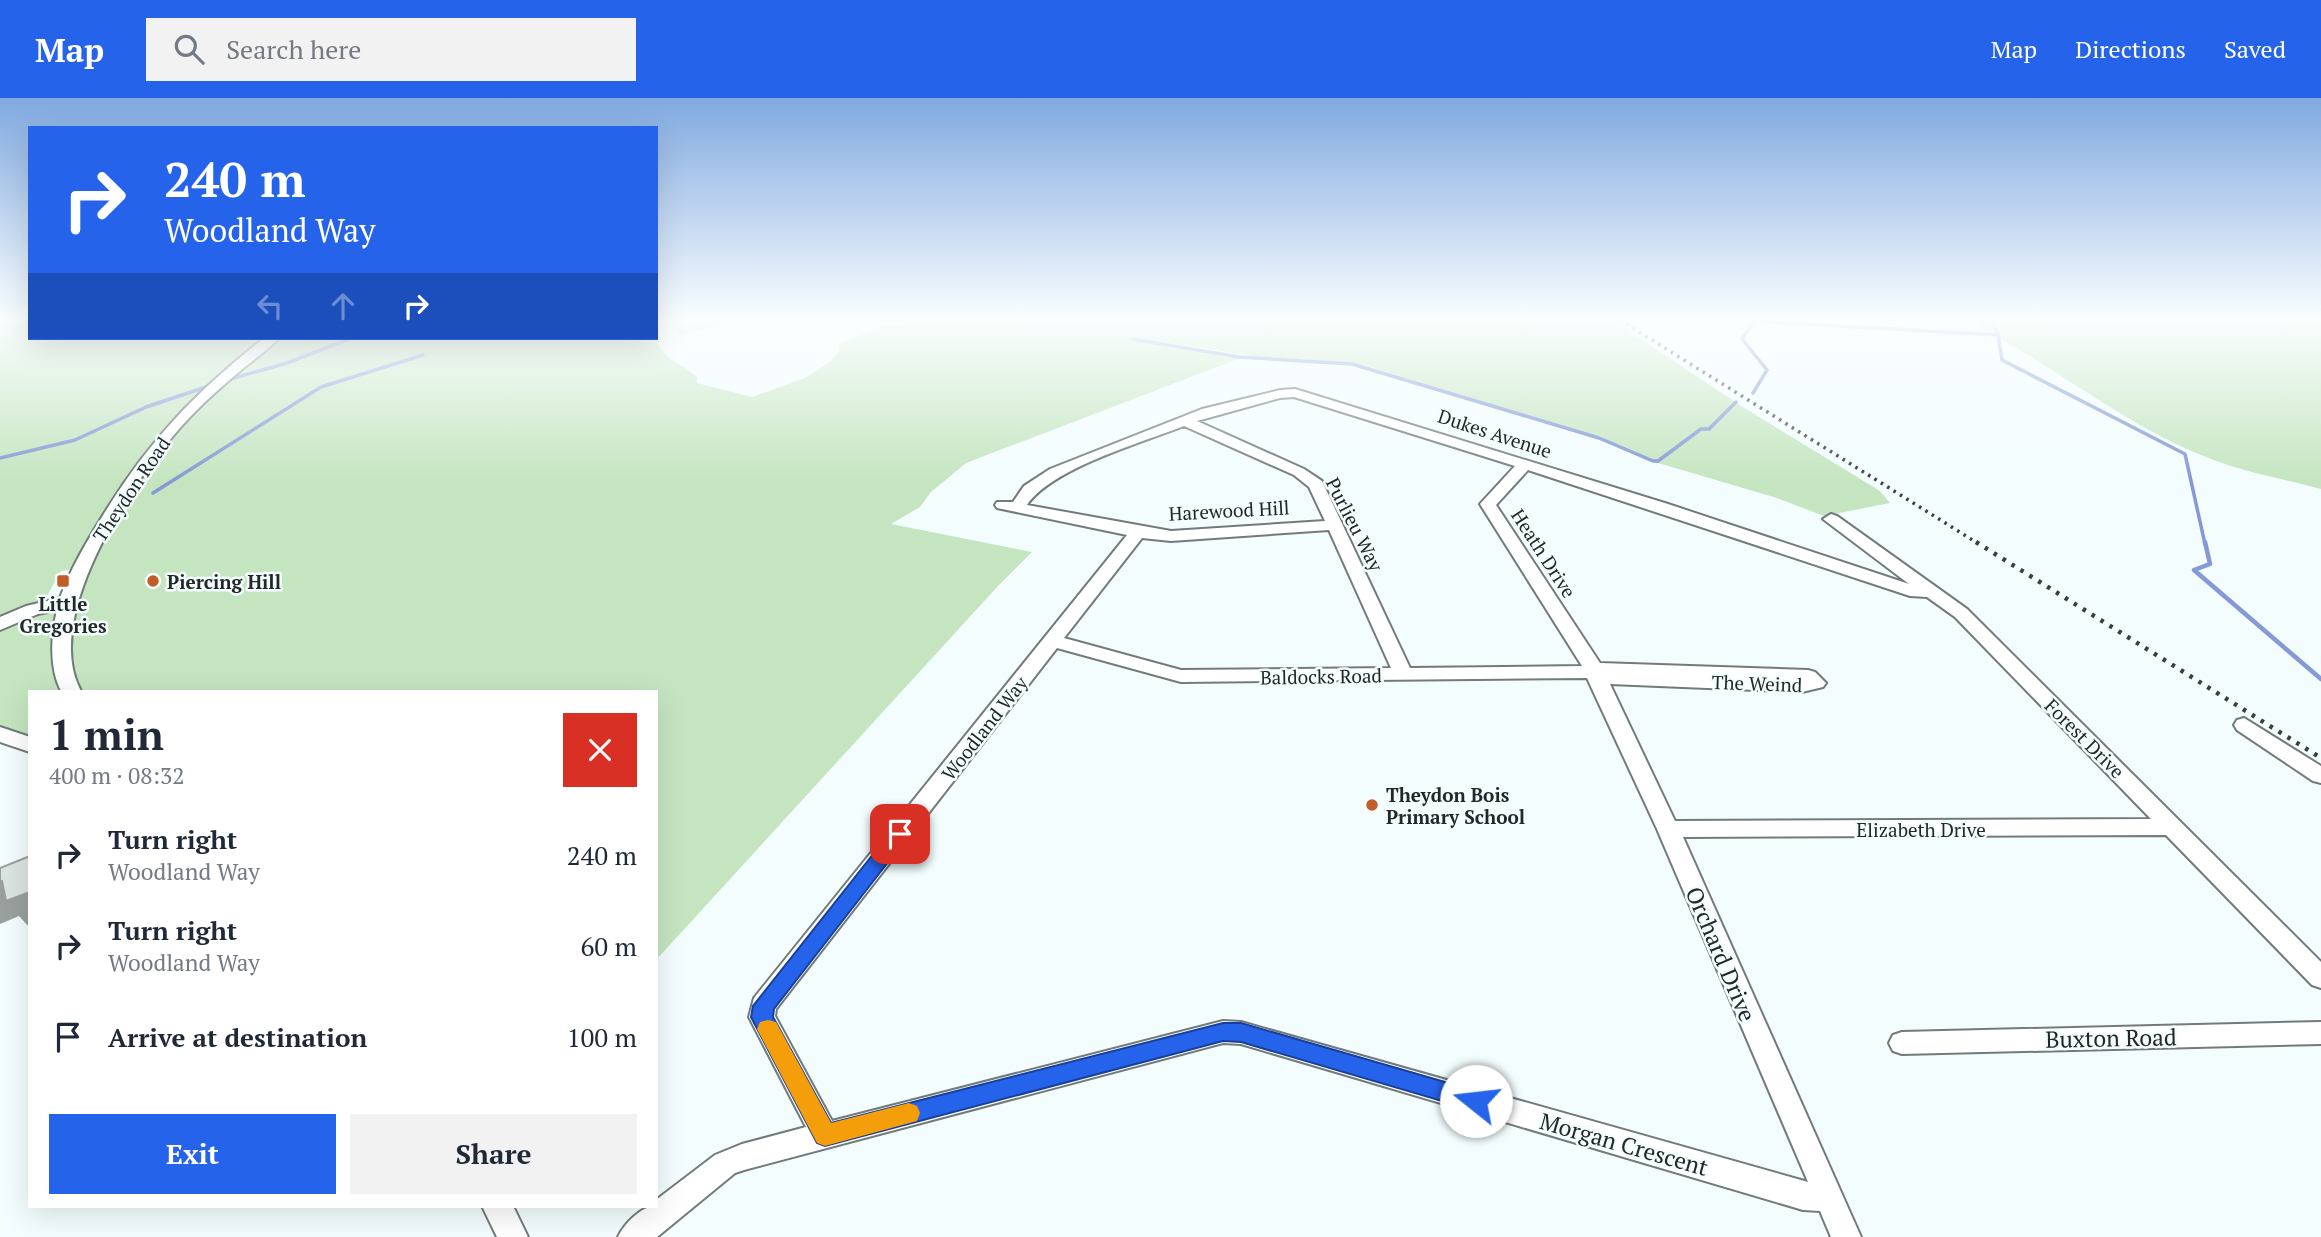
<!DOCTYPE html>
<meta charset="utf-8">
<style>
:root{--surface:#fff;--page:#f2f2f3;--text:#1f2937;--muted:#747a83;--accent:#2563eb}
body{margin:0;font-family:"PT Serif",serif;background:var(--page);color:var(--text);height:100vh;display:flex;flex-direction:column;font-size:26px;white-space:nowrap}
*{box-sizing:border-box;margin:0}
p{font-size:23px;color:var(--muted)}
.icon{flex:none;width:38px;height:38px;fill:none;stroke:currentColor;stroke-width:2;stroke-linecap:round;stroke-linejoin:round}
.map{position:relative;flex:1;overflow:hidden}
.sheet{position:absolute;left:28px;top:592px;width:630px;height:518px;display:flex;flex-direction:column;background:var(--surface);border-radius:0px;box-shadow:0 7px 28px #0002}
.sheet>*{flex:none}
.guide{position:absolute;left:28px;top:28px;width:630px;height:214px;border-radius:0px;box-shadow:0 7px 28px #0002;background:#2563eb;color:#fff;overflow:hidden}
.pin{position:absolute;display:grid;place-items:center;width:60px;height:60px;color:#fff;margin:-30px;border-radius:14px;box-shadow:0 4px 10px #0006}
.me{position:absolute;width:77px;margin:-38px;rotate:286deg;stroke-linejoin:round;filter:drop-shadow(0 0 5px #0008)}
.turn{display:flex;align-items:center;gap:24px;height:147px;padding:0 21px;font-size:32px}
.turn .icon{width:91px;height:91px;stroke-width:2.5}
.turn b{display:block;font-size:49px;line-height:60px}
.lanes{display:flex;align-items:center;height:66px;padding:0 21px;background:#0003;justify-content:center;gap:35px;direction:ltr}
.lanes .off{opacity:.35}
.round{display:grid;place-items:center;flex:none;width:74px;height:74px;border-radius:0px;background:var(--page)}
.headline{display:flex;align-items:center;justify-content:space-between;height:119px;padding:0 21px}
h1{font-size:42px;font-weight:700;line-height:52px}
.cta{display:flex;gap:14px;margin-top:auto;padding:14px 21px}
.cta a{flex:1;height:80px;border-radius:0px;background:var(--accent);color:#fff;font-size:28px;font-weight:700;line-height:80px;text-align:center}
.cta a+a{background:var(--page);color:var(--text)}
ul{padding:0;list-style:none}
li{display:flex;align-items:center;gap:21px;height:91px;padding:0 21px}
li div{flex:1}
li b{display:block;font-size:26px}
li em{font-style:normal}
header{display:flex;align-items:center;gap:42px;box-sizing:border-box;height:98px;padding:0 35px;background:var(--accent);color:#fff}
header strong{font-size:33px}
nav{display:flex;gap:38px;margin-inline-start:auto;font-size:24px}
.search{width:490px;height:63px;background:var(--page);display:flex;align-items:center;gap:18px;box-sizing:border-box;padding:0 24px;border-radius:0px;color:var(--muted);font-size:26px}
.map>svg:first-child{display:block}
.green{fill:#c5e5c0}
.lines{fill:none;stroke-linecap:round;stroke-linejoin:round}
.stream-far1{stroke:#8499d5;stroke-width:3.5}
.stream{stroke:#8499d5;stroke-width:4.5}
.minor-casing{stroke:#727b7c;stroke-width:4}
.minor{fill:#fff;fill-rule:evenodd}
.rail-far1{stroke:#3b3e3f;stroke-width:3.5;stroke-dasharray:2.5 5;stroke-linecap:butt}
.rail{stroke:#3b3e3f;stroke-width:4.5;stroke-dasharray:3.5 7;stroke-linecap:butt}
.shaded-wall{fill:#99a09d}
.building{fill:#dae4e0;stroke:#99a09d;stroke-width:2}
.route{fill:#2563eb;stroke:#184099;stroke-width:2}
.slow{fill:#f59e0b}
.poi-dot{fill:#c25d2a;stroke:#f3fdfe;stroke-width:2.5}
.labels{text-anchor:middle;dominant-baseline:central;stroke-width:5;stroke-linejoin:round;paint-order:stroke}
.street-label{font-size:19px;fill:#242728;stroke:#f3fdfe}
.poi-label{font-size:19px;font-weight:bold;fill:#242728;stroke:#f3fdfe;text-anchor:start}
.near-street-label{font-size:23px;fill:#242728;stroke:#f3fdfe}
</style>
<header>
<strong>Map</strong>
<div class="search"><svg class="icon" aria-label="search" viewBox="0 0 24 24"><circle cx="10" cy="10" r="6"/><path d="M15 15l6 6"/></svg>Search here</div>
<nav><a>Map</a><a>Directions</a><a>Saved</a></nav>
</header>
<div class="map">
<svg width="2321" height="1139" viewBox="0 0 2321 1139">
<rect width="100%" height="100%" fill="#f3fdfe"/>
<path class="green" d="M0 222H30V240H655C668 267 677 261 697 279V285L752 299 805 280 831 263 840 252 839 246 886 227H905L913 222H1612L1743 309 1880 393 1890 405 1824 418 1777 400 1648 362 1601 340 1367 268 1344 264 1254 258 1146 241 1142 243 1238 261 966 365 931 394 920 409 891 426 1032 454 998 488 656 862V593H30V644L0 631V527L79 496 88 469 61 473 43 505 0 523Z
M671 222H738L680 238Z
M1980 222H2321V391C2284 381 2242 374 2206 359 2126 328 2058 270 1982 231Z"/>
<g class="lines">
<path class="stream-far1" d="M1992 222 1998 237 2002 262 2185 356 2205 446
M1133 241 1239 259 1352 266 1599 340 1653 363H1658L1701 331H1709L1736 304
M227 282 287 265 352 240
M1753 295 1767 272 1742 241 1754 223 1998 237
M0 360 75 342 146 309 212 287
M153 395 321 289 423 257"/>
<path class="stream" d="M2205 444 2210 466 2194 472 2321 581"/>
<g class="minor-casing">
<path id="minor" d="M264 240H279C269 251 257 259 246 268 227 284 208 300 191 318 139 372 39 517 81 593H61C49 570 51 537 57 512L38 516 0 532V519L26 508 60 500C71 469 88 442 105 414 151 340 196 294 264 240Z
M1295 291 1668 406 1909 486 1823 421 1831 416 1837 418 1967 511 2321 864V890L2312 887 2166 737 1683 739 1861 1139H1831L1820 1113 1803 1112 1241 946 1223 945 744 1072 735 1075 657 1139H618C624 1126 641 1108 656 1108V1102L715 1057 742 1046 806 1029 749 919 754 900 1127 437 997 410 995 407 997 404H1013L1024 388 1050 371 1202 311 1280 292ZM1294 299 1515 368 1480 406 1582 568 1410 570 1322 383 1304 371 1197 323 1280 300ZM1184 328 1294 377 1309 389 1325 423 1171 433 1027 407C1052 370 1141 345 1184 328ZM1528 372 1910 498 1927 499 1955 519 2151 721 1675 723 1610 586 1802 594 1823 589 1826 585 1815 574 1808 572 1600 565 1496 407ZM1329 432 1391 570 1181 572 1064 540 1142 440 1171 443ZM1057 550 1181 584 1587 580 1657 731 1808 1084 1241 924 1223 923 832 1023 775 918 776 911Z
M2244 620 2321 668V685L2313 683 2237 632 2234 627 2237 622Z
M0 629 30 639V654L0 644Z
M2321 924V946L1902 956 1893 953 1889 945 1893 937 1902 934Z
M482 1108H513L528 1139H497Z"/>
</g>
<use href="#minor" class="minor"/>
<path class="rail-far1" d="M1620 222 1979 446"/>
<path class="rail" d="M1976 444 2321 660"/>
</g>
<path class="shaded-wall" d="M2 783 30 794V830L19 818 0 826V784Z"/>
<path class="building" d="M30 758V794L6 803 2 783 0 784V770Z"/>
<linearGradient id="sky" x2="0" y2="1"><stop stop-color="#80a9e0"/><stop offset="0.58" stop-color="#fafeff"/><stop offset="1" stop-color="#fafeff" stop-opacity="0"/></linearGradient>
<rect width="2321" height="382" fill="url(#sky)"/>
<path class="route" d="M900 729 906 731 909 736 906 741 774 911 773 919 831 1025 1223 925H1241L1476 993 1484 996 1487 1003 1484 1010 1476 1013 1241 944 1223 943 825 1048 817 1045 751 919 753 908 893 731Z"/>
<path class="slow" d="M768 922 776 924 831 1025 909 1005 917 1008 920 1015 917 1023 825 1048 817 1045 757 931 760 924Z"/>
<g class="poi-dot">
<rect x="56" y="476" width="14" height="14" rx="3.5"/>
<circle cx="153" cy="483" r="7"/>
<circle cx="1372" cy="707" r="7"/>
</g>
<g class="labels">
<g class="street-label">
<text transform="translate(1495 335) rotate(18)">Dukes Avenue</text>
<text transform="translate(131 391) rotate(-56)">Theydon Road</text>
<text transform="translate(1229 412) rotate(-3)">Harewood Hill</text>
<text transform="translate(1355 426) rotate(63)">Purlieu Way</text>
<text transform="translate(1544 455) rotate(57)">Heath Drive</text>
<text transform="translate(1321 578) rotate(-1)">Baldocks Road</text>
<text transform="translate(1757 585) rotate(2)">The Weind</text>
<text transform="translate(984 630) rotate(-52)">Woodland Way</text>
<text transform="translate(2085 640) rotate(45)">Forest Drive</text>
<text x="1921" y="731">Elizabeth Drive</text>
</g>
<g class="poi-label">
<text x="167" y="483">Piercing Hill</text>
<text x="63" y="505" text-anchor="middle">Little<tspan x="63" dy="22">Gregories</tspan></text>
<text x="1386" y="696">Theydon Bois<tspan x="1386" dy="22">Primary School</tspan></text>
</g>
<g class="near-street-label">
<text transform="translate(1721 856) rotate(67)">Orchard Drive</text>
<text transform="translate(2111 940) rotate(-1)">Buxton Road</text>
<text transform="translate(1624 1046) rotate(16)">Morgan Crescent</text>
</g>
</g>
</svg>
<div class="pin" style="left:900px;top:736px;background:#d93025"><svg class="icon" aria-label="arrive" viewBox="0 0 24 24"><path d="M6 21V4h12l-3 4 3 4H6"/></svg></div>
<svg class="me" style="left:1476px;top:1003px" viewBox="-20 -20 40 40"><circle r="19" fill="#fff"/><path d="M0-13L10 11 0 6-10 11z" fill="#2563eb"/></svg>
<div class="guide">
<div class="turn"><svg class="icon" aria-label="right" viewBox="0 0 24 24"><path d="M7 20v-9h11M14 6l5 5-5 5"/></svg><div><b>240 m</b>Woodland Way</div></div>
<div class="lanes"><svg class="icon off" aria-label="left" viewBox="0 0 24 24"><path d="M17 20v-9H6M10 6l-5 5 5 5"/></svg><svg class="icon off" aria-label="ahead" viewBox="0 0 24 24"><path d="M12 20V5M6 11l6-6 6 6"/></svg><svg class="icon" aria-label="right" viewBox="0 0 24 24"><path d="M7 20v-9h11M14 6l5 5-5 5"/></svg></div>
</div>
<section class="sheet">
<div class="headline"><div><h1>1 min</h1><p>400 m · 08:32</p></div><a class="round" style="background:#d93025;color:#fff"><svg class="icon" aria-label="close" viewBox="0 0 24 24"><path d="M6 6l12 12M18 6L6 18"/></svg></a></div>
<ul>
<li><svg class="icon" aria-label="right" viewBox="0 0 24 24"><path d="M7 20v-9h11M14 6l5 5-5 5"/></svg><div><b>Turn right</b><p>Woodland Way</p></div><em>240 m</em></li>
<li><svg class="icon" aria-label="right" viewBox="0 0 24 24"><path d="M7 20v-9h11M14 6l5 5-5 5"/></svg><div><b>Turn right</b><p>Woodland Way</p></div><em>60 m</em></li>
<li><svg class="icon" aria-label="arrive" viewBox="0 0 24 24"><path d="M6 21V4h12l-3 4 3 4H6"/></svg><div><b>Arrive at destination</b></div><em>100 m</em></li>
</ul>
<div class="cta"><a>Exit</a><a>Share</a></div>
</section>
</div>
